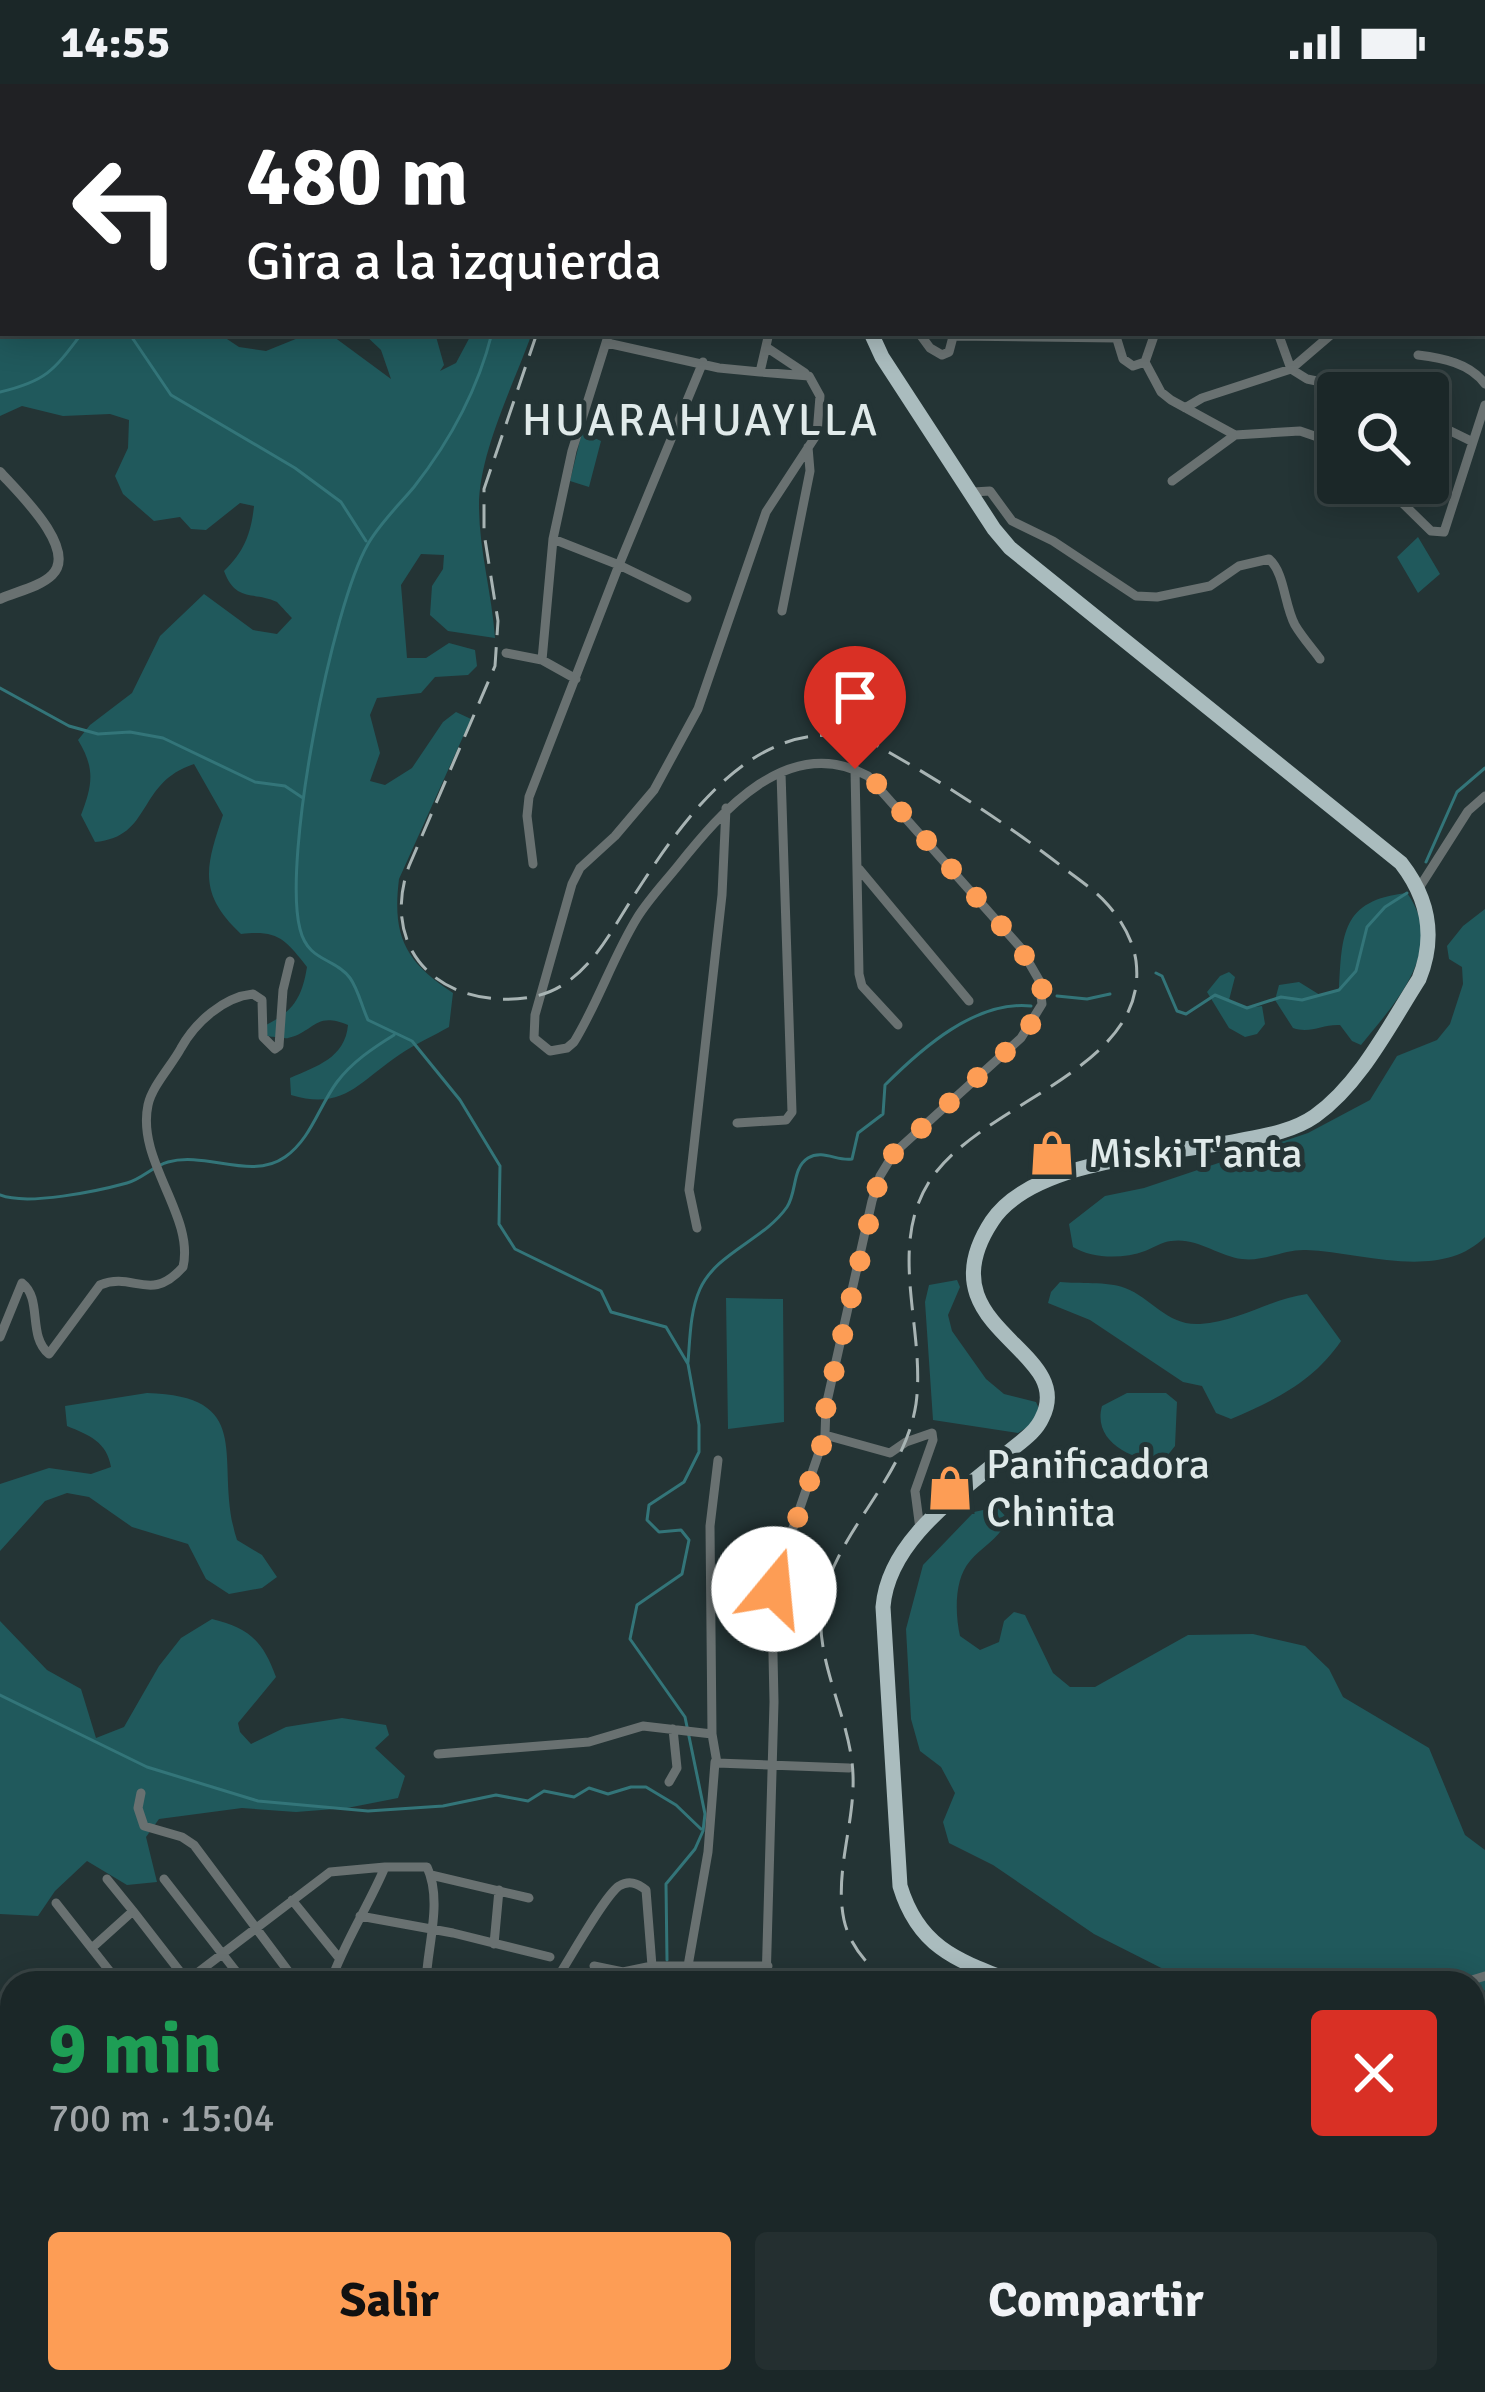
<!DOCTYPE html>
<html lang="es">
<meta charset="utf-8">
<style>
:root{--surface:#1b2728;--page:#242f30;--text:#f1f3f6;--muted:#a0a5a8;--line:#394445;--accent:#fd9d55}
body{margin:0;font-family:Signika,sans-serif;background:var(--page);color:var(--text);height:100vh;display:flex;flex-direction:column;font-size:45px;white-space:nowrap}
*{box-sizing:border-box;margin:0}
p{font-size:39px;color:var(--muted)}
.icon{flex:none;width:66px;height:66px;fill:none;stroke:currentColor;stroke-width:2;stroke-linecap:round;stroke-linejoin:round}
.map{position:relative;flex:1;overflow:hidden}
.drawer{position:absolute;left:0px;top:1887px;width:1485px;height:423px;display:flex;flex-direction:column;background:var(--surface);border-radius:36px 36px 0 0;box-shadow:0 6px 30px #0003,0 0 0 3px var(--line)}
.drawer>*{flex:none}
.top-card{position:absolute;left:0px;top:0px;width:1485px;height:252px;box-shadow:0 6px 30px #0003,0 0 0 3px var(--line);background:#202124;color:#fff;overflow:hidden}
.buttons{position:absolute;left:1317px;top:288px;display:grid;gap:24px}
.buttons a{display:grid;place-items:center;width:132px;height:132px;border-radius:12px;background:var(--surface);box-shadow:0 6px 30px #0003,0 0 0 3px var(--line);font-size:60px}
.pin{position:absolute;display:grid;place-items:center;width:102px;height:102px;color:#fff;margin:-123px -51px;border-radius:50% 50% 50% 0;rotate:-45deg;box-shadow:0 0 12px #0007}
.pin .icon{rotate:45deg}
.me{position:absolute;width:132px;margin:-66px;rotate:17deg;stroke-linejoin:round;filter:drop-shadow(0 0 9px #0008)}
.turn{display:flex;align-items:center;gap:42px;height:252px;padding:0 48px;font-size:54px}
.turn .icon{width:156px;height:156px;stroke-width:2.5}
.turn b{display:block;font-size:84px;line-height:102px}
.round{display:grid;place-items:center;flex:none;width:126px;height:126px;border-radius:12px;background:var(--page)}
.headline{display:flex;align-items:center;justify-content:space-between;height:204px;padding:0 48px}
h1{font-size:72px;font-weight:800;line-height:90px;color:#1e9e55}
.cta{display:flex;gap:24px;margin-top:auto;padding:24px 48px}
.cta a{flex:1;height:138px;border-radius:12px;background:var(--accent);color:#111;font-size:48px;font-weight:800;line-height:138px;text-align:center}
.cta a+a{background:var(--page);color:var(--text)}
.status{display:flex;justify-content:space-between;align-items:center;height:84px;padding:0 60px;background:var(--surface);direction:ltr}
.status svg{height:33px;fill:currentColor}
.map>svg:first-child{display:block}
.green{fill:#20595c}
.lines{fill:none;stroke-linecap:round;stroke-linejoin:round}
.stream{stroke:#337579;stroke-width:3}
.minor{stroke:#697171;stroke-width:9}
.tertiary{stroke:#697171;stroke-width:10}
.trunk{stroke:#aabcbe;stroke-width:15}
.rail{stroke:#a8b4b4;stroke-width:3;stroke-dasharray:24 12;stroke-linecap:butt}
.route{stroke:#fd9d55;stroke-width:21;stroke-dasharray:0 37.8}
.labels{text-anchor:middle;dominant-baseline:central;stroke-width:10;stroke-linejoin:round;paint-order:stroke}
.poi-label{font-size:42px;fill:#e0eaea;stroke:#243435;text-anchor:start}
.neighbourhood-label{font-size:45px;letter-spacing:3px;fill:#e0eaea;stroke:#243435}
</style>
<div class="status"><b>14:55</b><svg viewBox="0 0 49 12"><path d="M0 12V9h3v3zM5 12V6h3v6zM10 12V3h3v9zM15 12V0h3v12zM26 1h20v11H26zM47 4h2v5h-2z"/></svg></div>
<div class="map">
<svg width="1485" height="2308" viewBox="0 0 1485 2308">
<rect width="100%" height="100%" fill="#243435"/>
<path class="green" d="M0 0 75 3H3V249H198L204 254 224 253 239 263 266 267 308 250H330L391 295 381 266 363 249H435L444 281 440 287 456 279 472 249H532C514 300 479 368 479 422 479 466 492 510 495 554L448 547 430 531 432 502 443 485 444 471 421 470 401 501 407 574H426L449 559 475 566 477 582 468 591 435 593 421 609 377 614 370 631 380 669 370 697 385 701 412 684 443 638 456 628 471 635 399 795C392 852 405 878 453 909L449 943C433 952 415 960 399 971 360 997 344 1027 291 1011L290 994C317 982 345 974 348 941 314 927 315 948 288 954 287 955 267 952 266 952V941C294 927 302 913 307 883 285 855 278 846 241 850 197 809 206 782 223 731L194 680C136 699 153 753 95 758L81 731C93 700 95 684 78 656L90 641 132 609 160 552 204 510 253 546 277 550 292 534C291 533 278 519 277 518 254 507 236 519 224 487 244 468 251 450 254 422L240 419 206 446 191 445 180 433 154 437 123 410 115 392 128 364 129 336 110 330 63 332 22 322 0 332Z
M582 348 601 357 589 403 570 397Z
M1418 453 1440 490 1418 509 1397 473Z
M1407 809C1447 864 1396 918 1361 961L1352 957 1340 941C1322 940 1311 950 1293 944L1275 916 1279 901 1299 898 1320 911 1339 906C1342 851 1341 816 1407 809Z
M1485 825V1153C1440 1198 1362 1168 1306 1166 1285 1165 1263 1178 1242 1175 1218 1172 1197 1153 1171 1157 1162 1158 1153 1164 1145 1167 1123 1175 1093 1175 1073 1163L1069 1140 1105 1112 1144 1104 1308 1049 1370 1016 1397 972 1437 956 1450 940 1463 900 1462 883 1449 875 1447 862 1463 842Z
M1229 888 1235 893 1229 916 1247 924 1262 922 1265 940 1257 950 1245 953 1229 944 1207 908 1220 892Z
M957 1196 960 1203 948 1231 952 1247 986 1295 1004 1310 1036 1318 1041 1329 1038 1336 1018 1349 933 1336 925 1218 929 1201Z
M1060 1198C1079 1200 1107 1197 1125 1204 1152 1214 1167 1242 1200 1240 1238 1238 1270 1215 1307 1210L1341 1257C1313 1298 1275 1316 1231 1335L1216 1329 1202 1302 1183 1298 1090 1236 1048 1219 1051 1208Z
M726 1214 783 1215 784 1338 728 1345Z
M147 1309C260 1312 212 1380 237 1456L262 1471 277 1493 262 1504 229 1510 206 1495 188 1460 132 1443 89 1413 67 1409 45 1417 0 1467V1400L49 1384 91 1390 111 1383C107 1358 89 1351 67 1342L65 1322Z
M1127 1309H1166L1177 1318 1175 1362 1163 1377C1133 1377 1092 1358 1102 1322Z
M997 1423 1007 1434C1002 1454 983 1461 970 1477 954 1495 955 1530 960 1552L980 1566 999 1558 1004 1537 1014 1528 1025 1531 1053 1589 1070 1603H1095L1188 1551 1253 1550 1305 1562 1329 1585 1343 1613 1429 1664 1465 1751 1485 1766V1906L1473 1920V1899H1191L1094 1850 993 1781 949 1759 943 1738 955 1709 941 1683 920 1667 911 1635 906 1545 923 1481 974 1428Z
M212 1535C249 1544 263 1557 276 1593L238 1639 240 1648 251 1660 286 1643 342 1634 386 1641 389 1651 375 1664 405 1692 398 1714 347 1724 296 1728 242 1724 159 1735 146 1753 157 1798 127 1801 87 1777 55 1807 38 1832 0 1830V1537L47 1586 81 1605 96 1654 124 1643 159 1582 181 1554Z
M524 2298H657L649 2308H504Z"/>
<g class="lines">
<path class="stream" d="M1 0 4 3
M620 0V3
M129 249 171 311 295 384 341 418 366 457
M492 249C478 305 450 357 414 403 399 421 380 439 368 460 332 522 282 776 300 845 308 878 334 873 350 894 358 905 362 923 368 936L412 957 460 1016 500 1082 499 1140 515 1165 601 1207 611 1228 666 1243 688 1280 699 1341V1368L684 1398 649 1421 647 1436 659 1448 681 1446 689 1456 682 1490 637 1521 630 1555 685 1633 705 1730 703 1747 695 1765 666 1800 667 1876
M0 308C47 297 54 286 82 249
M0 604 69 642 98 650 130 648 163 654 255 698 285 702 303 714
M1426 778 1457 708 1485 684
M1156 889 1162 892 1177 927 1186 930 1215 911 1247 924 1281 913 1302 916 1339 906 1356 887 1367 843 1385 823 1407 809
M1057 912 1087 915 1110 910
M0 1111C27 1122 98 1107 127 1099 142 1095 153 1082 168 1078 206 1067 251 1097 285 1073 311 1055 319 1022 337 998 352 978 373 964 394 951
M688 1278C690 1255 690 1227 700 1205 716 1169 764 1156 787 1123 797 1108 792 1084 808 1074 823 1065 838 1078 852 1075L858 1049 883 1030 885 1001C922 964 976 916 1031 922
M0 1611 147 1683 258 1717 368 1727 443 1722 496 1711 528 1717 544 1707 574 1713 589 1704 608 1710 631 1703H646L676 1721 701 1745
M668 1886 669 1899
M1473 2017 1485 2015
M482 2308 497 2298"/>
<path class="minor" d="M835 0 836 3
M751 3 753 0
M909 3 910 0
M1006 3 1007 0
M1096 3 1098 0
M1214 3 1215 0
M919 249 930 264 942 271 949 268 954 249
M1115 249 1123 275 1133 282 1145 278 1155 249
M1278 249 1291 285 1307 295 1374 309
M954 252 1117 254
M607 259 719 284 760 288 769 249
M766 263 805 289
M1418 271C1442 274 1470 279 1485 300
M1145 278 1161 308 1171 316 1235 351 1300 347 1338 360
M760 288 809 292 820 312 817 350 766 428 698 625 654 706 615 752 580 784 572 800 535 931 534 954 550 967 567 964 574 958C598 919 613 873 637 834 648 816 664 799 677 783 721 728 788 648 868 692L1020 863 1039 896 1042 920 1021 954 894 1069 880 1092 872 1117 826 1322 825 1351 782 1476 772 1524 774 1618 766 1899
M1185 324 1202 314 1291 285 1333 249
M1428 336 1473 358 1485 321
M1172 397 1235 351
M1382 399 1431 447 1444 448 1473 358
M973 408 990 407 1012 437 1053 457 1136 512 1157 513 1210 502 1239 482 1269 475C1285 489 1284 521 1295 541 1302 553 1312 564 1320 575
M553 455 619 481 687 514
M782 527 810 387 808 363
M506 569 542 576 576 595
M542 576 553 455 572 367 609 249
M855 685 859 890 862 902 898 941
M533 780 527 732 529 713 619 481 703 278
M859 785 969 917
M1419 804 1468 727 1485 712
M737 1039 786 1036 792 1028 781 689
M697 1144 689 1106 722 811 726 724
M0 1253 22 1199C43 1215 27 1252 49 1270L100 1201C134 1187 150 1220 183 1183 195 1132 136 1077 148 1021 152 1002 172 981 181 964 195 939 223 913 253 910L262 916 263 953 275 965 279 962 283 906 290 877
M825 1351 890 1369 906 1358 932 1349 933 1356 915 1407 920 1445
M712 1650 710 1442 718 1376
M438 1670 589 1658 643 1642 712 1650 717 1679 849 1684
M669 1698 677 1684 673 1645
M141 1709 138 1724 144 1742 182 1753 194 1761 297 1899
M431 1791 529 1814
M107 1795 133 1827
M164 1795 245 1899
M292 1816 339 1874
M56 1819 119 1899
M360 1832 453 1849 550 1873
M494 1860 499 1806
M93 1863 133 1827 188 1898
M594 1882 623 1888 652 1882 654 1899
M184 1899 330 1788 385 1783
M330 1899C345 1857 368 1823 385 1783H427C443 1817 427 1863 426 1899
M554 1899C567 1880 604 1812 619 1802 629 1796 637 1799 646 1806L652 1882H768
M685 1899 708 1768 715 1678
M1462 1899 1485 1892
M1473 2046 1485 2050
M661 2308 669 2298"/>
<path class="tertiary" d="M110 0 114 3
M302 3 303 0
M0 388C16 406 79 465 52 491 40 503 15 508 0 515"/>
<path class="trunk" d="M886 3 888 0
M871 249 882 273 994 445 1010 464 1401 779C1429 815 1436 853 1419 895 1389 942 1360 1000 1315 1032 1292 1048 1263 1052 1237 1057 1168 1070 1033 1075 992 1137 921 1245 1078 1264 1042 1334 1035 1350 1017 1360 1004 1372 956 1412 888 1458 883 1523L900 1802C919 1865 959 1877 1016 1899
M731 2308 743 2298"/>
<path class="rail" d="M656 3 658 0
M537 249 484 405V449L498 537 495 582 409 782C383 854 425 911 499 915 521 916 543 913 561 902 595 882 614 842 635 810 687 729 766 616 878 662 940 697 1003 737 1060 781 1076 794 1094 805 1108 821 1122 837 1133 856 1136 877 1150 987 979 1018 929 1098 887 1165 926 1246 916 1320 905 1391 845 1439 825 1506 807 1567 851 1630 853 1691 855 1739 834 1789 844 1836 850 1863 869 1884 892 1899
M709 2308 722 2298"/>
</g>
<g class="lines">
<path class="route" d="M774 1505 825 1351 826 1322 880 1091 894 1069 1021 954 1036 933 1042 905 1020 863 877 700 855 685"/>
</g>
<defs>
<g id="shop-bare" transform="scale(3.6)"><path d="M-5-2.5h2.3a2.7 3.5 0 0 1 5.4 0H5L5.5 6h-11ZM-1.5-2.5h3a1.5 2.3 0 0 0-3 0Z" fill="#fd9d55" stroke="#243435" stroke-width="2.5" paint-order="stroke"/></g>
</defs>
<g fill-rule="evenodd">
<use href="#shop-bare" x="1052" y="1069"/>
<use href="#shop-bare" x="950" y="1404"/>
</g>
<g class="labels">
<g class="poi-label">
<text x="1088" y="1069">Miski T'anta</text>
<text x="986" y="1380">Panificadora<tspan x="986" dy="48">Chinita</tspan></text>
</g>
<g class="neighbourhood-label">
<text x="701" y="336">HUARAHUAYLLA</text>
</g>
</g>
</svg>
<div class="buttons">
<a><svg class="icon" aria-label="search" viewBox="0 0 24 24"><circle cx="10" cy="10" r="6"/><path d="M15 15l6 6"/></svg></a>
</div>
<div class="pin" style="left:855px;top:685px;background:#d93025"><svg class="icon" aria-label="arrive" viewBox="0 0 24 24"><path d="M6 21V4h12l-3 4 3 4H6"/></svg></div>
<svg class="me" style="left:774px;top:1505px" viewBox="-20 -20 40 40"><circle r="19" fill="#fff"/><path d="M0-13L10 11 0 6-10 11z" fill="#fd9d55"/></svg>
<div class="top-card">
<div class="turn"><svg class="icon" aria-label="left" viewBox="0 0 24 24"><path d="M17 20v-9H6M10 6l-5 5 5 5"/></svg><div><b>480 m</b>Gira a la izquierda</div></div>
</div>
<section class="drawer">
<div class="headline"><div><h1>9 min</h1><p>700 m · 15:04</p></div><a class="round" style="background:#d93025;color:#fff"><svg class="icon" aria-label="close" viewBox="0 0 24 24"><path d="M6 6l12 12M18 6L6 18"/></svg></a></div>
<div class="cta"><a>Salir</a><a>Compartir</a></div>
</section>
</div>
